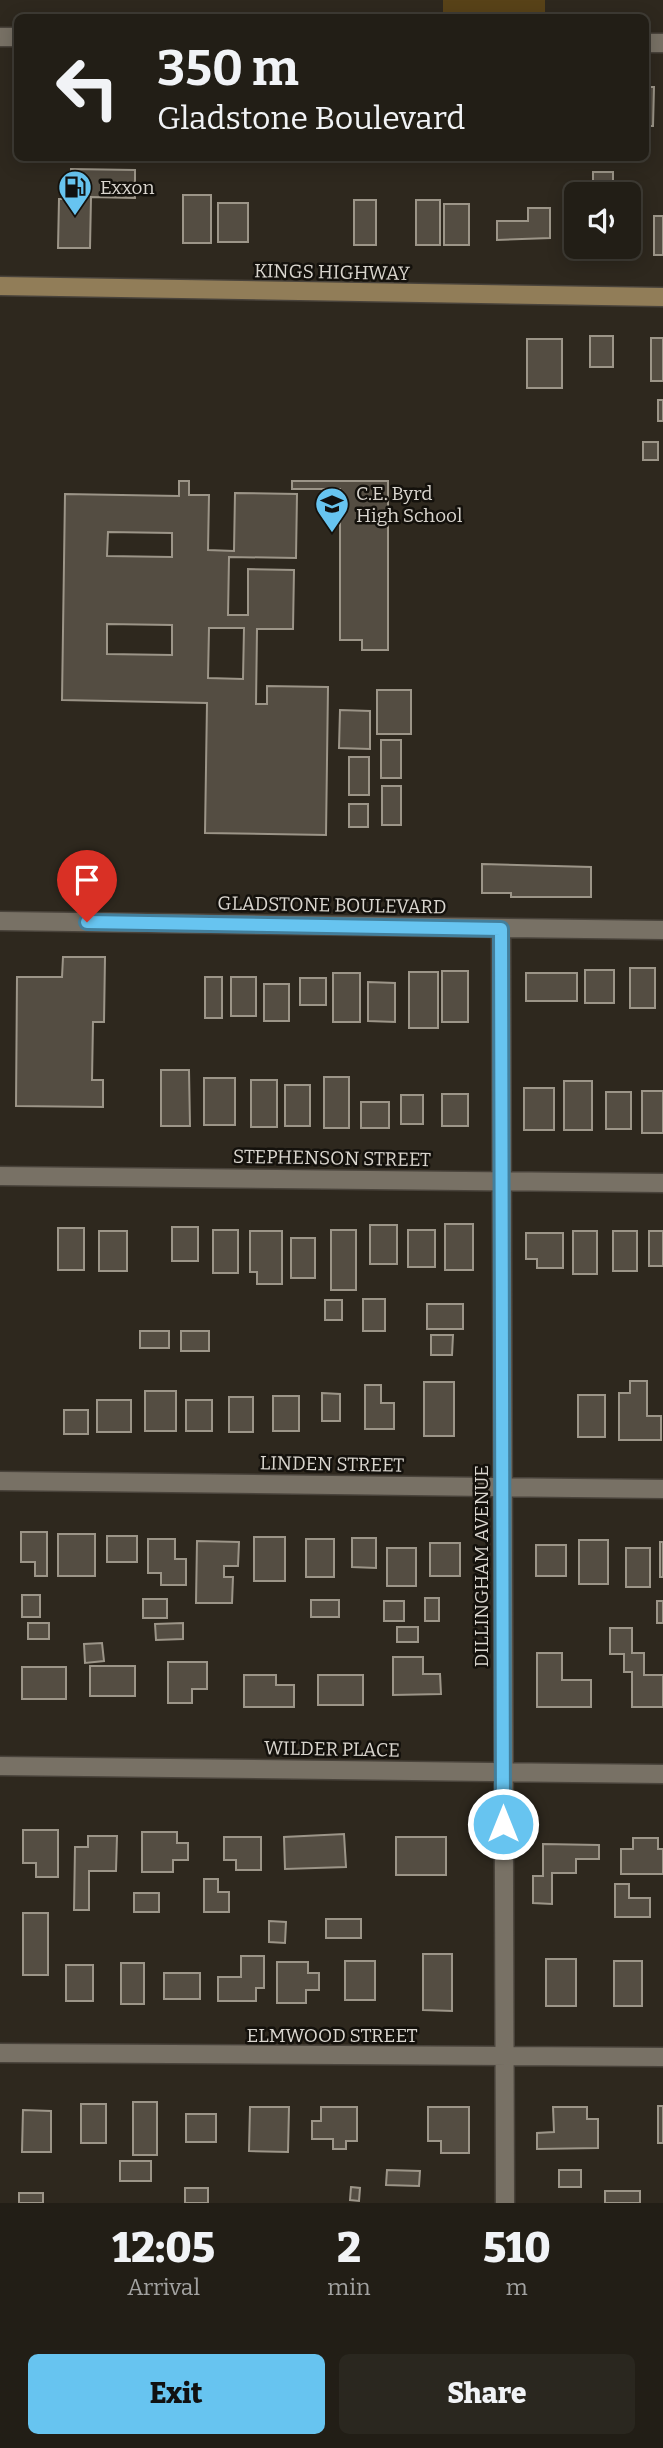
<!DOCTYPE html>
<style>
:root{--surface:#221e16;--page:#2a271f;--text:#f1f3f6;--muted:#a2a2a1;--line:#3f3c35;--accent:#67c4f0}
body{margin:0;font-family:Bitter,serif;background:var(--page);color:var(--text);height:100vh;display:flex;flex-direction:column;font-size:26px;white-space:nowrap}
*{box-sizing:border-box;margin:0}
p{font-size:23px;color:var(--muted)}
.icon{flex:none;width:38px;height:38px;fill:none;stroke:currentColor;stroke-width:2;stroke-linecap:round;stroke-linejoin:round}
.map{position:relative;height:2203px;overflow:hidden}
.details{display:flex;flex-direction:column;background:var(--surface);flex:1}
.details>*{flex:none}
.hud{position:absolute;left:14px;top:14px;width:635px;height:147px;border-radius:10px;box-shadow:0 4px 18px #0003,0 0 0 2px var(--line);background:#221e16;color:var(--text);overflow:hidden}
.buttons{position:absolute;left:564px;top:182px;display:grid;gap:14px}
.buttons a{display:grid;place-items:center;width:77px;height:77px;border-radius:10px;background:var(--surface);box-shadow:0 4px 18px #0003,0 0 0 2px var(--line);font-size:35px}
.pin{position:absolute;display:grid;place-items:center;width:60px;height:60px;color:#fff;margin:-72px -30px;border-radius:50% 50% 50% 0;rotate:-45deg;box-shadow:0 0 7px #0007}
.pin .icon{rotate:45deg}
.me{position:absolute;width:77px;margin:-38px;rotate:0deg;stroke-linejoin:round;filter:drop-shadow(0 0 5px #0008)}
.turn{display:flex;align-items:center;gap:24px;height:147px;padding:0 28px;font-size:32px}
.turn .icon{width:91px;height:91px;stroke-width:2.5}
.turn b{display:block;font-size:49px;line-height:60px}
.eta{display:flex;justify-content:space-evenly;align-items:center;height:119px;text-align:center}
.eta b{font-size:42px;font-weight:800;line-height:49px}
.button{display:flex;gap:14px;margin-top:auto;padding:14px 28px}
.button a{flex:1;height:80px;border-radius:10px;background:var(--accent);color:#111;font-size:28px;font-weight:800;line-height:80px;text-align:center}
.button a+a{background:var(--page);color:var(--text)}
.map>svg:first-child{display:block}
.green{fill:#584218}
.building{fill:#544d42;stroke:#9c9588;stroke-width:2;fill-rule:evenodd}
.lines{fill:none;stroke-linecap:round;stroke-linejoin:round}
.minor-casing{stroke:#49433b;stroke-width:21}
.secondary-casing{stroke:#49433b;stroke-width:21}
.minor{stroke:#787165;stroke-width:18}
.secondary{stroke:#917d58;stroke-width:18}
.route-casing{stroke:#437f9c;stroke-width:18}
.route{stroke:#67c4f0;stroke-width:12}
.labels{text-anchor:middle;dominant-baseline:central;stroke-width:5;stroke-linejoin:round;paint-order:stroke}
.poi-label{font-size:19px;fill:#dad6cf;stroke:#14110c;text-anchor:start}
.street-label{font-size:19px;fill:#dad6cf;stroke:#14110c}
</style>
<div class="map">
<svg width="663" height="2203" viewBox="0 0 663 2203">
<rect width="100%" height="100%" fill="#2e281e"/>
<path class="green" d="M443 0H545V17H443Z"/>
<path class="building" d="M15 83H18V132H15Z
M646 87H654L653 126H646Z
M71 169 135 170V198L91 197 90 248H58L59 199H70Z
M593 172H613V181H593Z
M183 195H211V243H183Z
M354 200H376V245H354Z
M416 200H440V245H416Z
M218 203H248V242H218Z
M444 204H469V245H444Z
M528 208H550V238L497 240V221H528Z
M654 216H663V255H654Z
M590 336H613V367H590Z
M651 338H663V381H651Z
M527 339H562V388H527Z
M658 400H663V421H658Z
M643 442H658V460H643Z
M179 481H189V495H209L208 550 234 551 235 493 297 494 296 558 229 557 228 615H248V569L294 570 293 629H257L256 704H267V686L328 687 326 835 205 833 207 703 62 700 65 494 179 496ZM108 532 172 533V557L107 556ZM107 624 172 625V655L107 654ZM209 628H244L243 679 208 678Z
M292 481H388V650H362V640H340V489H292Z
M377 690H411V734H377Z
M340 710 370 711V749L339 748Z
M381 740H401V778H381Z
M349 757H369V795H349Z
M382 786H401V825H382Z
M349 804H368V827H349Z
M482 864 591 867V897H511V893H482Z
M63 957H105L104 1022H93L92 1080H103V1107L16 1106 17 977H62Z
M630 968H655V1008H630Z
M585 970H614V1003H585Z
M442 971H468V1022H442Z
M409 972H438V1028H409Z
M333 973H360V1022H333Z
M526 973H577V1001H526Z
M205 977H222V1018H205Z
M231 977H256V1016H231Z
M300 978H326V1005H300Z
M368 982 395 983V1022L368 1021Z
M264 984H289V1021H264Z
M161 1070H189L190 1126H161Z
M324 1077H349V1128H324Z
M204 1078H235V1125H204Z
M251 1080H277V1127H251Z
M564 1081H592V1130H564Z
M285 1085H310V1126H285Z
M524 1088H554V1130H524Z
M642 1091H663V1133H642Z
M606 1092H631V1129H606Z
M442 1094H468V1126H442Z
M401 1095H423V1124H401Z
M361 1102H389V1128H361Z
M445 1224H473V1270H445Z
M370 1225H397V1264H370Z
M172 1227H198V1261H172Z
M58 1228H84V1270H58Z
M213 1230H238V1273H213Z
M331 1230H356V1290H331Z
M408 1230H435V1267H408Z
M99 1231H127V1271H99Z
M250 1231H282V1284H257V1272H250Z
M573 1231H597V1274H573Z
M613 1231H637V1271H613Z
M649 1231H663V1266H649Z
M526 1233H563V1268H537V1259H526Z
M291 1238H315V1278H291Z
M363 1299H385V1331H363Z
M325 1300H342V1320H325Z
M427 1304H463V1329H427Z
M140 1331H169V1348H140Z
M181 1331H209V1351H181Z
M431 1335H453L452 1355H431Z
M630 1381H647V1416H661V1440H619V1393H630Z
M424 1382H454V1436H424Z
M365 1385H381V1403H394V1429H365Z
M145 1391H176V1431H145Z
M322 1393 340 1394V1421H322Z
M578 1395H605V1437H578Z
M273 1396H299V1431H273Z
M229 1397H253V1432H229Z
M97 1400H131V1432H97Z
M186 1400H212V1431H186Z
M64 1410H88V1434H64Z
M21 1532H47V1576H35V1562H21Z
M58 1534H95V1576H58Z
M107 1536H137V1562H107Z
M254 1537H285V1581H254Z
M352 1538H376V1568L352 1567Z
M148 1539H175V1559H186V1585H161V1573H148Z
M306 1539H334V1577H306Z
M579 1540H608V1584H579Z
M197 1541 239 1542 238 1566H224V1577H233L232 1603H196Z
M660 1542H663V1577H660Z
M430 1543H460V1576H430Z
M536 1545H566V1576H536Z
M387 1548H416V1586H387Z
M626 1548H650V1587H626Z
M22 1595H40V1617H22Z
M425 1598H439V1621H425Z
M143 1599H167V1618H143Z
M311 1600H339V1617H311Z
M384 1601H404V1621H384Z
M657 1601H663V1623H657Z
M28 1623H49V1639H28Z
M183 1623V1639L156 1640 155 1624Z
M397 1627H418V1642H397Z
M610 1628H632V1653H644V1675H663V1707H632V1672H624V1654H610Z
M102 1643 104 1661 85 1663 84 1644Z
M537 1653H562V1680H591V1707H537Z
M393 1657H423V1674H440L441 1694 393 1695Z
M168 1662H207V1689H192V1703H168Z
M90 1666H135V1696H90Z
M22 1667H66V1699H22Z
M244 1675H276V1685H294V1707H244Z
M318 1675H363V1705H318Z
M23 1830H58V1877H36V1863H23Z
M142 1832H177V1843H188V1860H173V1872H142Z
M344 1834 346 1867 285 1869 284 1837Z
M88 1836H117L116 1871H89V1910H74L75 1847H88Z
M224 1837H261V1870H236V1860H224Z
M396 1837H446V1875H396Z
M633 1838H658V1849H663V1874H621V1849H633Z
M543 1844 599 1845V1859H576V1873H552V1904L533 1903V1876H543Z
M204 1879H218V1892H229V1912H204Z
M615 1884H629V1898H650V1917H615Z
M134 1893H159V1912H134Z
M23 1913H48V1975H23Z
M326 1919H361V1938H326Z
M269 1921 286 1922 285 1943 269 1942Z
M423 1954H452V2011L423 2010Z
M241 1956H264V1988H256V2001H218V1977H241Z
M546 1959H576V2006H546Z
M345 1961H375V2000H345Z
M614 1961H642V2006H614Z
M277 1962H308V1973H319V1990H306V2003H277Z
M121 1963H144V2004H121Z
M66 1965H93V2001H66Z
M164 1973H200V1999H164Z
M133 2102H157V2155H133Z
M81 2104H106V2143H81Z
M658 2106H663V2143H658Z
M250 2107H289L288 2152 249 2151Z
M321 2107H357V2141H346V2149H333V2139H312V2121H321Z
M428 2107H469V2153H441V2141H428Z
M553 2107H587V2119H598V2148L537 2149V2133L554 2132Z
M23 2110 51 2111V2152H22Z
M186 2114H216V2142H186Z
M120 2161H151V2181H120Z
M387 2170 420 2171 419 2186 386 2185Z
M559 2170H581V2187H559Z
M351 2187 360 2188 359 2201 350 2200Z
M185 2188H208V2203H185Z
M605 2191H640V2203H605Z
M19 2193H43V2203H19Z"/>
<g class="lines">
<g class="minor-casing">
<path id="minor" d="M0 37H18
M646 43H663
M0 921 663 930
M501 929 505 2203
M0 1176 663 1183
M0 1481 663 1489
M0 1766 663 1774
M0 2053 663 2057"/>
</g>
<g class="secondary-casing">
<path id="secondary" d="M0 286 663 297"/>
</g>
<use href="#minor" class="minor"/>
<use href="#secondary" class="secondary"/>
</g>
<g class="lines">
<g class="route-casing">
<path id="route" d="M87 922 501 929 503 1824"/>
</g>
<use href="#route" class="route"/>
</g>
<defs>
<g id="fuel-pin" transform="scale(1.75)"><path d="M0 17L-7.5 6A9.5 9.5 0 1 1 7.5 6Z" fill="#67c4f0" stroke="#14110c"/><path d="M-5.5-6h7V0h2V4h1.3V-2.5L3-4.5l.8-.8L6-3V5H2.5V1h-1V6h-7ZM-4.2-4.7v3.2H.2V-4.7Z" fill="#111"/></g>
<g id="school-pin" transform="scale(1.75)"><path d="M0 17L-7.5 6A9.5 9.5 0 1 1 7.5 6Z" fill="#67c4f0" stroke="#14110c"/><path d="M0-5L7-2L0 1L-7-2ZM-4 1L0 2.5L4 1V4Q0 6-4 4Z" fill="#111"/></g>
</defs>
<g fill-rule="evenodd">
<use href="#fuel-pin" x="75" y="187"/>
<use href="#school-pin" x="332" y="504"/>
</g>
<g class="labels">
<g class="poi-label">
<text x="100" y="187">Exxon</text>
<text x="356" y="493">C.E. Byrd<tspan x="356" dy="22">High School</tspan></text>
</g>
<g class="street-label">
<text transform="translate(332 272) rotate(1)">KINGS HIGHWAY</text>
<text transform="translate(332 905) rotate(1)">GLADSTONE BOULEVARD</text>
<text transform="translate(332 1158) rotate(1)">STEPHENSON STREET</text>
<text transform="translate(332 1464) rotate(1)">LINDEN STREET</text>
<text transform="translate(481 1566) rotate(-90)">DILLINGHAM AVENUE</text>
<text transform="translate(332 1749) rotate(1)">WILDER PLACE</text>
<text x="332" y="2035">ELMWOOD STREET</text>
</g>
</g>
</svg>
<div class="buttons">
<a><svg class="icon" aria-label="sound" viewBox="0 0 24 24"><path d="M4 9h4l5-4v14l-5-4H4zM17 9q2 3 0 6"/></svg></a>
</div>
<div class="pin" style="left:87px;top:922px;background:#d93025"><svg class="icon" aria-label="arrive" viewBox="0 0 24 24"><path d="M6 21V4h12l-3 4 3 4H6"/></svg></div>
<svg class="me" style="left:503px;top:1824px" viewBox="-20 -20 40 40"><circle r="17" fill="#67c4f0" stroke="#fff" stroke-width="3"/><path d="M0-11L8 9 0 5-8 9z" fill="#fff"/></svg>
<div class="hud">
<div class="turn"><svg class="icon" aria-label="left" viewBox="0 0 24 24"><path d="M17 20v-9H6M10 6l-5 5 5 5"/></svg><div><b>350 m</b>Gladstone Boulevard</div></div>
</div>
</div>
<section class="details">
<div class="eta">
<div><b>12:05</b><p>Arrival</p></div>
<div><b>2</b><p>min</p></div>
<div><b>510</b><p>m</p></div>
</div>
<div class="button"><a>Exit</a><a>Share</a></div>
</section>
